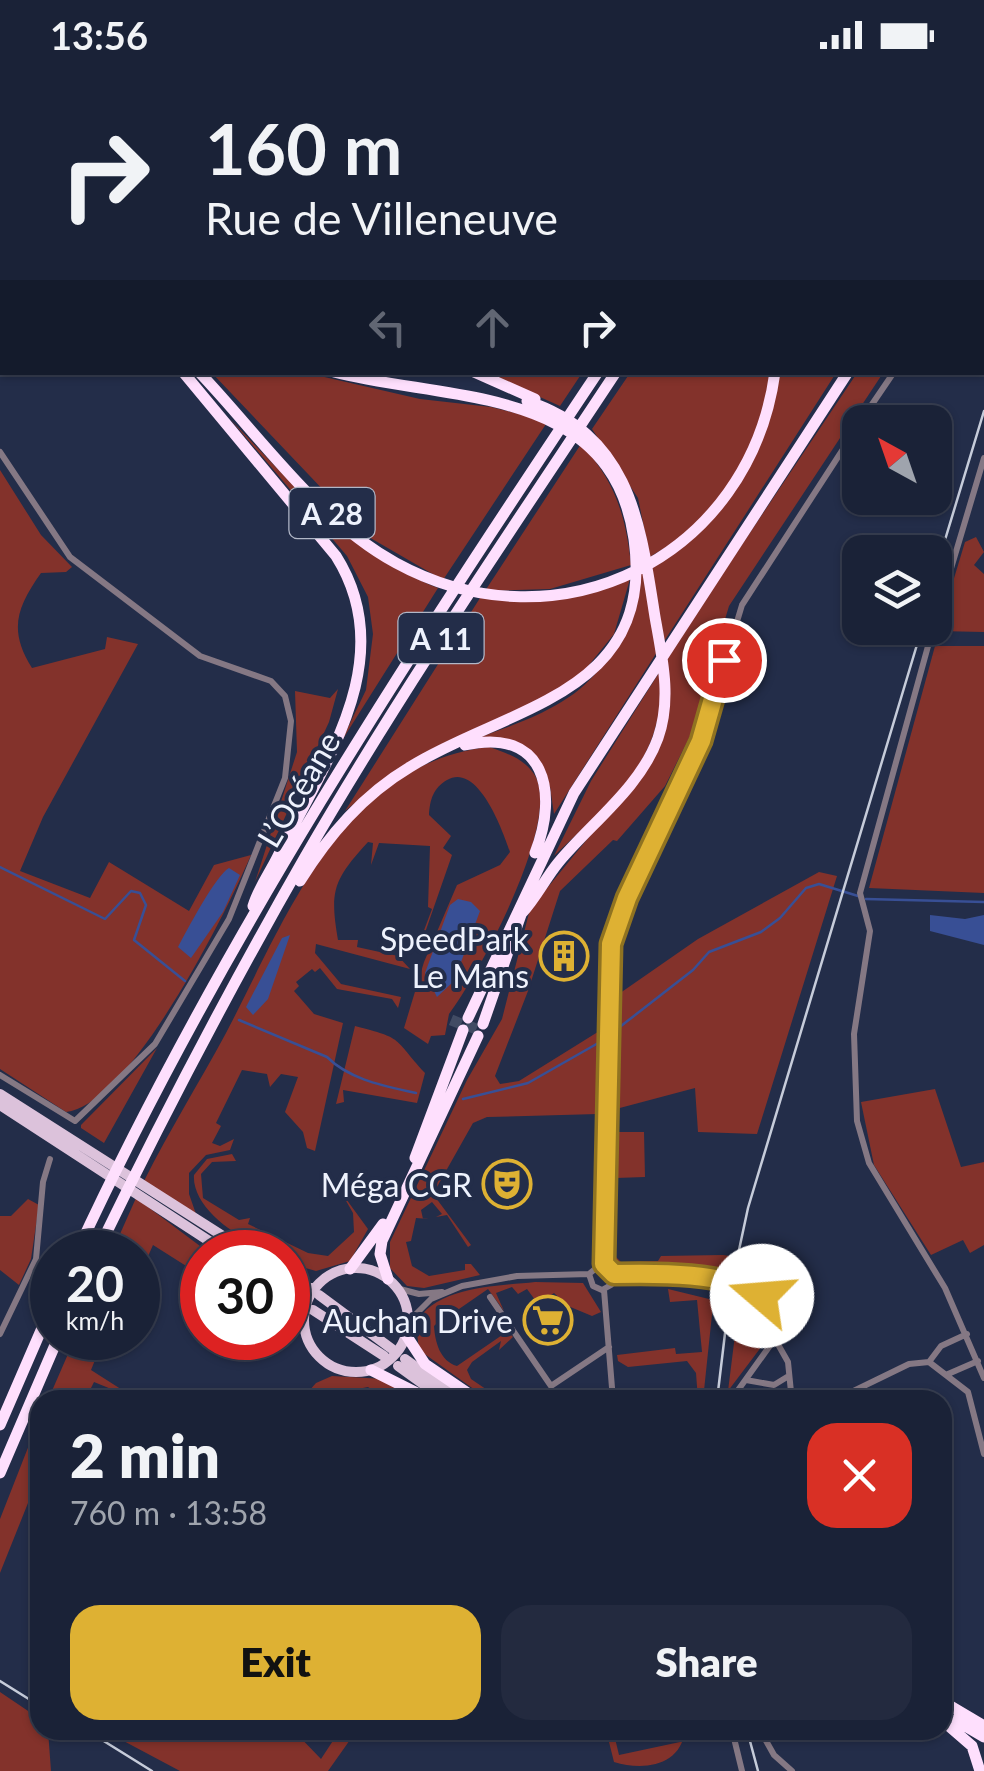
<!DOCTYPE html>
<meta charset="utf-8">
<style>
:root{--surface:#1a2237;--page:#232a3f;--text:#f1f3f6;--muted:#9fa4ad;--line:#383f52;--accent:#deb133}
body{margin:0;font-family:Lato,sans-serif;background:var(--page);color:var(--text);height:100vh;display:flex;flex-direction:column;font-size:38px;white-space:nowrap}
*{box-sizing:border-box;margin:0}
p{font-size:32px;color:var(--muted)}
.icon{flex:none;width:55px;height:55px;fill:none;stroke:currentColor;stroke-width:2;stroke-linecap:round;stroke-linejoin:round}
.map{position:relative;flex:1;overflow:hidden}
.panel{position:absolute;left:30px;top:1320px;width:922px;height:350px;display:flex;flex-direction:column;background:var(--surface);border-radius:30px;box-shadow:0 2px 8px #0004,0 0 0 2px var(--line)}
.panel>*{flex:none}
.guide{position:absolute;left:0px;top:0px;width:985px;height:305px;box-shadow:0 2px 8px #0004,0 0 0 2px var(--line);background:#1a2237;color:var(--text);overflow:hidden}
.needle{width:65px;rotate:320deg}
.fabs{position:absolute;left:842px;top:335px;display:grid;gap:20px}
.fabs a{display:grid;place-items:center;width:110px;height:110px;border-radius:20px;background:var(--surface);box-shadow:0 2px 8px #0004,0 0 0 2px var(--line);font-size:50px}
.speed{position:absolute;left:30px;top:1160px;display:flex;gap:20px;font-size:50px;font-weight:700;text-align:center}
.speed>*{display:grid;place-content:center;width:130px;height:130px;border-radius:50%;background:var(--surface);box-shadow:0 2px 8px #0004,0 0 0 2px var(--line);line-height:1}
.speed small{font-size:25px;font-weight:400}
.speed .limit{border:15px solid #d22;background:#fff;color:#111}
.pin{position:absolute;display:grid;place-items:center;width:85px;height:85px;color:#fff;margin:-42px;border:5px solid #fff;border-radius:50%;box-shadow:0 2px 10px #0007}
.me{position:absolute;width:110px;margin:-55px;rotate:288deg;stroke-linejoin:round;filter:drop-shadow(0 0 8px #0008)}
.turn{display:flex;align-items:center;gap:35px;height:210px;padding:0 40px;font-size:45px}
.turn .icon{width:130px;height:130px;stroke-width:2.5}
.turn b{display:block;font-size:70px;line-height:85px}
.lanes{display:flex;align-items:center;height:95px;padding:0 40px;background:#0003;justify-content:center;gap:50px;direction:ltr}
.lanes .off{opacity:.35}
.round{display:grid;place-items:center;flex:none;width:105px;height:105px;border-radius:30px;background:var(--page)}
.summary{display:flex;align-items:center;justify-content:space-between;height:170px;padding:0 40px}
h1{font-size:60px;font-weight:800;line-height:75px}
.cta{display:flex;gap:20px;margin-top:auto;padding:20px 40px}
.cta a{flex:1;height:115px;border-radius:30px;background:var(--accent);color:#111;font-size:40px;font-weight:800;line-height:115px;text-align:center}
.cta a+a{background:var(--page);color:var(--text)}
.status{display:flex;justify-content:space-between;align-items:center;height:70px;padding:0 50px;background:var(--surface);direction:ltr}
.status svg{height:28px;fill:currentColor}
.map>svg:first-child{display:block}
.green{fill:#83322b}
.water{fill:#384f95}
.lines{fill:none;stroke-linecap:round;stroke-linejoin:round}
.stream{stroke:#384f95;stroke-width:2.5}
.highway-tunnel{stroke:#414b64;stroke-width:11;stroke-dasharray:11 5.5;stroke-linecap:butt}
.street{stroke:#857884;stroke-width:6}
.primary{stroke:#dcc2db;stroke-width:10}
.highway{stroke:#fedffd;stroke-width:11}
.rail{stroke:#c6ccda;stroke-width:2.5}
.route-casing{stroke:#907321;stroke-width:25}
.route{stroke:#deb133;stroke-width:18}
.labels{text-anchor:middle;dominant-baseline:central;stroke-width:8;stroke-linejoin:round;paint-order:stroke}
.shield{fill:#232d49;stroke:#b1b7c7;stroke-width:2.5}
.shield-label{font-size:30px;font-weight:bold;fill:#eef2fd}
.street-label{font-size:32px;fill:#eef2fd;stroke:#232d49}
.poi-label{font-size:32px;fill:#eef2fd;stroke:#232d49;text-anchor:end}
</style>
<div class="status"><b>13:56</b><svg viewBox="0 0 49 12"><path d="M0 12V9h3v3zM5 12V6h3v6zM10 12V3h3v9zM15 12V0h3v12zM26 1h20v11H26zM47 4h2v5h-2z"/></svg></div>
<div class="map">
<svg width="984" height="1701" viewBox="0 0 984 1701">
<rect width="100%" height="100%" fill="#232d49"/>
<path class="green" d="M212 303H307L420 329 491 337 548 351 443 510 367 466Z
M486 303H582L560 336Z
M630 303H773C765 357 737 417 696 456 684 468 665 477 650 487L638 428 592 359Z
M779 303H836L663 573 652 497C724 455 766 384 779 303Z
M857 303H883L729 536 690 666 665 716 617 771 613 770 560 821 528 921 495 1006 500 1014 519 1011 601 960 598 1044 487 1047 473 1053 433 1124 471 1175 468 1177 447 1145 436 1147 442 1144 432 1132 421 1140 423 1149H429L416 1148 411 1171 406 1172 412 1196 429 1206 465 1200V1194H471L480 1205 424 1218 407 1216 390 1198V1172L467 1010 502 949 530 839 652 690 666 588Z
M230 349C294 415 351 484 438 518L341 672 366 620 373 564 368 527 347 486Z
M581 374C615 411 626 446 631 495L550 519 485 521Z
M0 400 41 465 72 497 66 502 41 503C17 537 8 560 32 598L105 579 107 567 138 574 43 747 20 801 90 828 109 792 189 841 214 795 251 785C227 841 131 1035 66 1042L0 999Z
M976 467 984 482 974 495 984 504V562L938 561 965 472Z
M644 501 657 582 554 744 550 717 531 684 475 669C519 653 577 635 603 593 619 568 628 532 639 504Z
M630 509 614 564 576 611 380 713 345 741 480 528 549 530Z
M935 576H984V823L869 818Z
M660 601C668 689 612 730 554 786L591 711Z
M338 619 329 652 255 812 297 682 295 621 330 628Z
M489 677C506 683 523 688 534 704 564 748 478 906 449 944L445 965 431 966 428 974 404 958 424 892 457 815 500 795 510 782C503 761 478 692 447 710 433 718 430 730 429 745L451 766 443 778 452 785 419 880V862L423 863 432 839 428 837 430 776 379 773 371 795 373 773 368 772C332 811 330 822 338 870H358L357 877 398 886 410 899 316 874 315 883 341 914 401 927 398 938 392 929 337 919 320 898 315 902 312 899 296 912 299 916 294 921 314 944 343 953 315 1081 307 1078 303 1062 285 1042 298 1007 281 1004 270 1017 267 1004 242 1000 216 1053 221 1056 212 1073 220 1076 234 1069 230 1080 206 1085 189 1103V1124L196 1144 144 1111C169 1061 199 1013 226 963 285 851 342 693 489 677Z
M819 802 837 806 757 1064 698 1062 695 1018 616 1039 613 928 698 869Z
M355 956C405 969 392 967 425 1003L417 1033 343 1020 344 1032 336 1034Z
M157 978 104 1073 81 1058V1055Z
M935 1019 961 1097 984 1092V1175L970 1183 963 1170 931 1185 874 1095 861 1032Z
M615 1062H644L645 1107 616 1108Z
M232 1084 236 1091 212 1092 201 1104 203 1128 239 1150 250 1148 248 1154 308 1183 328 1186 354 1162 353 1143 341 1122 368 1159 350 1191 316 1201 288 1193V1182C254 1182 191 1142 194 1105L207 1089Z
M136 1128 208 1182H202V1206L153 1175 138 1209V1182H112Z
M28 1129 39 1135 31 1189 19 1215 0 1200V1146H11Z
M661 1186 723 1185 730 1186 728 1203 626 1201 616 1194V1187L621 1192 658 1191Z
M535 1212 583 1213 601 1242 592 1246 568 1236 554 1223 538 1234 527 1219 518 1224 512 1217 496 1223 504 1241 488 1219 459 1239V1248L448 1242 434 1256C435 1272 440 1291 457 1296L508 1261 513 1267 499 1280 501 1271 472 1292 467 1300 471 1309 502 1330H489L419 1280 416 1254C434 1216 500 1216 535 1212Z
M668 1219 709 1229 713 1235 703 1330H698L696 1303 687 1291 628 1297 618 1291 617 1285 675 1278 676 1284 702 1282 697 1230 670 1232Z
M740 1225C760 1231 770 1247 768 1268L728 1321Z
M75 1268H104L91 1300 138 1330 94 1312 85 1330H48Z
M332 1306 384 1309 420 1330H387L368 1317 301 1330 316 1313Z
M40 1347V1403L0 1503V1449Z
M0 1622 40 1649V1660H48L51 1701H0Z
M103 1660H141L159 1670 177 1660H293L321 1689 340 1660H357L328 1701H180Z
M606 1660H613L619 1685 680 1672 678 1660H685C681 1696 644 1701 614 1692Z"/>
<path class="water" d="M229 798 240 805 223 842 191 888 178 877C187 860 216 805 229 798Z
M458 829 471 832 480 841 454 911 437 927 425 903 450 835Z
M930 845 965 849 984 845V875L930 861Z
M290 865 268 929 253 945 246 937 282 868Z"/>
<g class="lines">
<path class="stream" d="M0 797 105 849 131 821 140 823 146 835 134 870 185 911
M866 829 984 832
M239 950 327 987C350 1010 385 1016 416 1023
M612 963 693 900 709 882 761 862 780 848 806 818 819 814 858 826
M463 1029 528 1013 600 972"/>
<path class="highway-tunnel" d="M454 957 459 945
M469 962 474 951"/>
<path class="street" d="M967 0V2
M982 59 984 65
M982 158 984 154
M860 352 894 302
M0 382 70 487 200 586 271 611 285 626 291 651 285 708 229 849 155 974 75 1051 0 1005
M935 552 984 388
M933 558 860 823 870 861 854 964 857 1051 869 1093 945 1218 984 1308
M604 1194 609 886 616 855 701 671 742 535 860 353
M589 1204 593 1216 602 1220 611 1215 615 1204
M396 1218 419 1224 442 1222
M604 1220 613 1330
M490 1227 551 1316 609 1277
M408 1252 431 1229 462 1216 517 1206 589 1204 601 1194 615 1204 699 1208 758 1223 773 1242 775 1269 788 1292 791 1322 797 1330
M0 1264 36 1189 43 1112 50 1089
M929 1292 941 1276 967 1264
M948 1304 978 1291
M746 1310 774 1315 787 1307
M731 1330 774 1270
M835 1330 909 1294 929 1292 968 1322 984 1384
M732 1660 742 1701
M760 1660 774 1685 792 1701"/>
<path class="primary" d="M0 1024 248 1182
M0 1035 226 1182
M304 1250a52 52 0 1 1 104 0a52 52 0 1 1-104 0Z
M288 1206 300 1214
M288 1218H314
M319 1225 392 1279
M288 1226 298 1233
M288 1235 304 1250
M313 1240 384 1286
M405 1289 462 1330
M398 1296 445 1330"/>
<path class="highway" d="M804 0 808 2
M929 0V2
M776 2 778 0
M830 2 832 0
M0 131 2 133
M0 143 2 144
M183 302 336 486C401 589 324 693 277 788 269 804 258 819 253 836
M199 302C260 366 317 450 396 493 559 582 750 487 775 302
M474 302 535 329
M465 675C545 657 559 722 535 783
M300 811C329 765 363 725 410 697 506 637 656 625 634 469 612 314 449 332 334 302
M522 843C536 828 545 809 558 793 591 753 640 718 658 668 672 628 662 587 655 547 640 452 631 366 527 331
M468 948 574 723 848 302
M483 954 523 839
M415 1088 463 960
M77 1182C220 873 409 585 598 302
M97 1182C162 1048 231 916 305 787 401 621 510 462 616 302
M350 1199 383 1154
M388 1209 380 1184 382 1171 478 966
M406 1265 425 1294 478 1330
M371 1300 431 1330
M0 1355 52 1235
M0 1403 58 1268
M942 1631 984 1656
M942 1650 972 1676 980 1701
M955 1650 984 1667"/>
<path class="rail" d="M935 503 984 341
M717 1330 730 1222 748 1138 922 558
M0 1611 40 1636
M86 1660 152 1701
M747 1660 758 1701"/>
</g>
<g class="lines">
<g class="route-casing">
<path id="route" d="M724 590 701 671 627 828 611 874 604 1194 614 1204C654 1203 730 1202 762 1226"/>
</g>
<use href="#route" class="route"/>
</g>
<defs>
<g id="building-ring" transform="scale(2.5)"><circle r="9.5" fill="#232d49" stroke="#deb133" stroke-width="1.5"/><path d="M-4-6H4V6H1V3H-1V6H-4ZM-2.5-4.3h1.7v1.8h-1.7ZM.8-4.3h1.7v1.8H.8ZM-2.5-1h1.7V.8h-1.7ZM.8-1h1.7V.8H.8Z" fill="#deb133"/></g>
<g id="theatre-ring" transform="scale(2.5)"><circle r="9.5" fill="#232d49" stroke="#deb133" stroke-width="1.5"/><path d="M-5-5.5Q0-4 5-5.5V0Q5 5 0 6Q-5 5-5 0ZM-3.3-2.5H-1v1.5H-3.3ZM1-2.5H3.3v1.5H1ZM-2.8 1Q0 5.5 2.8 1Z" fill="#deb133"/></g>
<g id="supermarket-ring" transform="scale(2.5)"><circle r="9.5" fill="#232d49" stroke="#deb133" stroke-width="1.5"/><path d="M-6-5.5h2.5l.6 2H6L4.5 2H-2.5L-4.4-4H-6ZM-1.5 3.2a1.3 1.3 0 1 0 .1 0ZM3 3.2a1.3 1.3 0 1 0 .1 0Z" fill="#deb133"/></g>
</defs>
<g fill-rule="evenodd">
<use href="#building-ring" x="564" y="886"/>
<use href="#theatre-ring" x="507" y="1114"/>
<use href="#supermarket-ring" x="548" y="1250"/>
</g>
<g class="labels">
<g class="shield">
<rect x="289.5" y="418" width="85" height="50" rx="8"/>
<rect x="398.5" y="543" width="85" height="50" rx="8"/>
</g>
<g class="shield-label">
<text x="332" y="443">A 28</text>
<text x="441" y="568">A 11</text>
</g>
<g class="street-label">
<text transform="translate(298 719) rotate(-59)">L’Océane</text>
</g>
<g class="poi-label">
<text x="529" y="868">SpeedPark<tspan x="529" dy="37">Le Mans</tspan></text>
<text x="472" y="1114">Méga CGR</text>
<text x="513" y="1250">Auchan Drive</text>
</g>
</g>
</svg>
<div class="fabs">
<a><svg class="needle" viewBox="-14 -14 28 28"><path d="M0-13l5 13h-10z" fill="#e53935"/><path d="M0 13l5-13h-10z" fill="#9fa4ad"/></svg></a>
<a><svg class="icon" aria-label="layers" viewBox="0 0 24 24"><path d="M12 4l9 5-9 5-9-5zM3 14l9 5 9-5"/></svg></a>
</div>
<div class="speed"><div>20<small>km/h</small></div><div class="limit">30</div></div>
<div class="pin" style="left:724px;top:590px;background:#d93025"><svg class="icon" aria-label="arrive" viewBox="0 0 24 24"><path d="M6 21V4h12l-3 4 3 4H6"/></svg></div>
<svg class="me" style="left:762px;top:1226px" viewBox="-20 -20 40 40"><circle r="19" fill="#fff"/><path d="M0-13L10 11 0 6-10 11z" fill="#deb133"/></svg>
<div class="guide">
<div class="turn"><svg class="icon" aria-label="right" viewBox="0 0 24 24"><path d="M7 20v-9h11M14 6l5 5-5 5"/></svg><div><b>160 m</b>Rue de Villeneuve</div></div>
<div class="lanes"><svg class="icon off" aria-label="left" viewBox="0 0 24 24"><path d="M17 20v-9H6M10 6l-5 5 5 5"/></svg><svg class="icon off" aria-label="ahead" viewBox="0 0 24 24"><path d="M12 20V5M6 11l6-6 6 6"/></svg><svg class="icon" aria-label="right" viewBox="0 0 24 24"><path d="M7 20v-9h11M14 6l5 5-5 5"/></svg></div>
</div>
<section class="panel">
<div class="summary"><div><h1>2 min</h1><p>760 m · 13:58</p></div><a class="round" style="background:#d93025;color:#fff"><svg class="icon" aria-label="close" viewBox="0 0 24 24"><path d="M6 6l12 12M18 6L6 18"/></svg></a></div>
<div class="cta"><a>Exit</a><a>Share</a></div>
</section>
</div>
